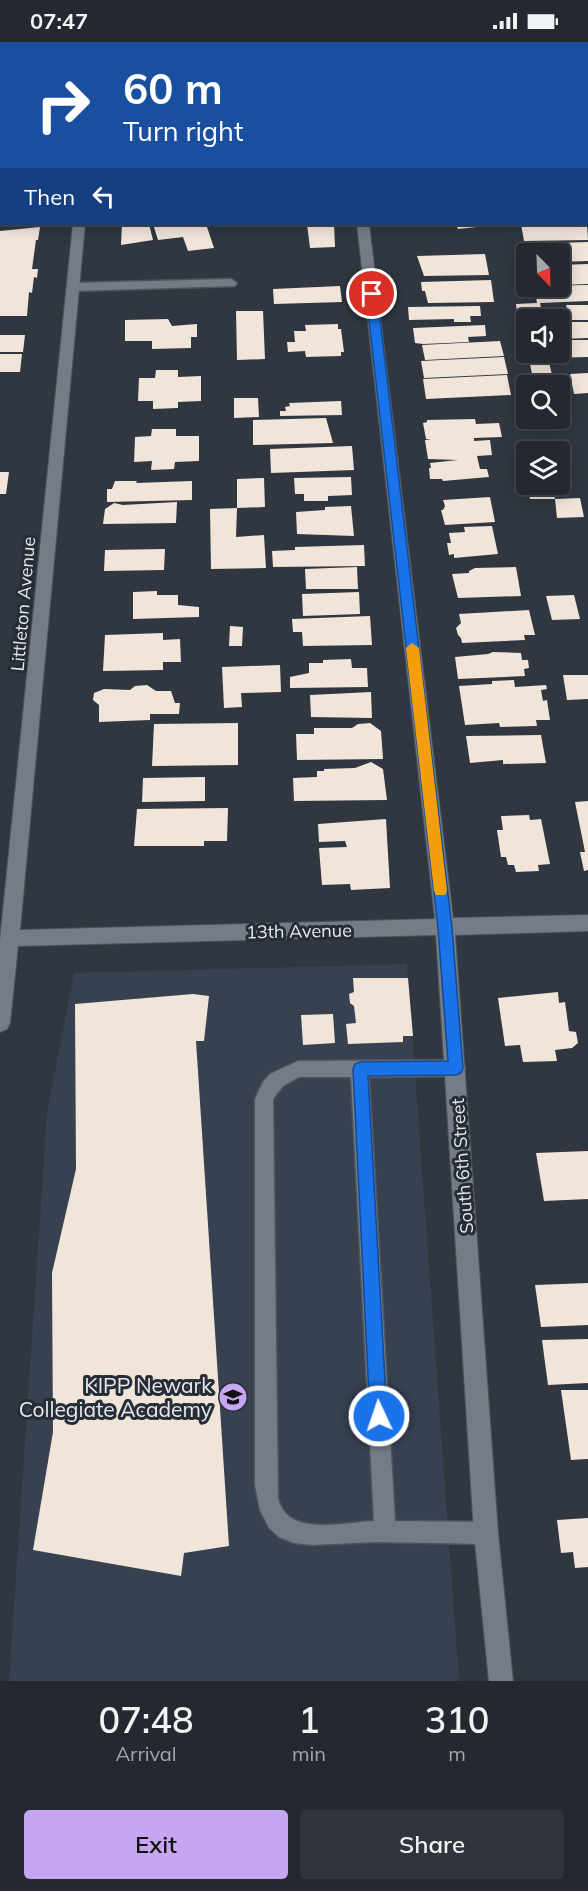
<!DOCTYPE html>
<style>
:root{--surface:#242930;--page:#30353c;--text:#f1f3f6;--muted:#a3a6ab;--line:#41454c;--accent:#c6a6f0}
body{margin:0;font-family:Mulish,sans-serif;background:var(--page);color:var(--text);height:100vh;display:flex;flex-direction:column;font-size:22px;white-space:nowrap}
*{box-sizing:border-box;margin:0}
p{font-size:20px;color:var(--muted)}
.icon{flex:none;width:33px;height:33px;fill:none;stroke:currentColor;stroke-width:2;stroke-linecap:round;stroke-linejoin:round}
.map{position:relative;height:1639px;overflow:hidden}
.details{display:flex;flex-direction:column;background:var(--surface);flex:1}
.details>*{flex:none}
.top-card{position:absolute;left:0px;top:0px;width:588px;height:183px;box-shadow:0 3px 15px #0003,0 0 0 2px var(--line);background:#1a4fa0;color:#fff;overflow:hidden}
.needle{width:39px;rotate:157deg}
.fabs{position:absolute;left:516px;top:201px;display:grid;gap:12px}
.fabs a{display:grid;place-items:center;width:54px;height:54px;border-radius:6px;background:var(--surface);box-shadow:0 3px 15px #0003,0 0 0 2px var(--line);font-size:30px}
.pin{position:absolute;display:grid;place-items:center;width:51px;height:51px;color:#fff;margin:-26px;border:3px solid #fff;border-radius:50%;box-shadow:0 2px 6px #0007}
.me{position:absolute;width:66px;margin:-33px;rotate:357deg;stroke-linejoin:round;filter:drop-shadow(0 0 4px #0008)}
.turn{display:flex;align-items:center;gap:21px;height:126px;padding:0 24px;font-size:27px}
.turn .icon{width:78px;height:78px;stroke-width:2.5}
.turn b{display:block;font-size:42px;line-height:51px}
.then{display:flex;align-items:center;height:57px;padding:0 24px;background:#0003;gap:12px;font-size:22px}
.eta{display:flex;justify-content:space-evenly;align-items:center;height:102px;text-align:center}
.eta b{font-size:36px;font-weight:600;line-height:42px}
.cta{display:flex;gap:12px;margin-top:auto;padding:12px 24px}
.cta a{flex:1;height:69px;border-radius:6px;background:var(--accent);color:#111;font-size:24px;font-weight:600;line-height:69px;text-align:center}
.cta a+a{background:var(--page);color:var(--text)}
.status{display:flex;justify-content:space-between;align-items:center;height:42px;padding:0 30px;background:var(--surface);direction:ltr}
.status svg{height:16px;fill:currentColor}
.map>svg:first-child{display:block}
.built{fill:#374150}
.building{fill:#f1e5da}
.lines{fill:none;stroke-linecap:round;stroke-linejoin:round}
.lane-casing{stroke:#4e535b;stroke-width:3}
.street-casing{stroke:#4e535b;stroke-width:2}
.primary-casing{stroke:#4e535b;stroke-width:2}
.lane{fill:#747c87;fill-rule:evenodd}
.street{fill:#747c87;fill-rule:evenodd}
.primary{fill:#b9805c;fill-rule:evenodd}
.route{fill:#1a73e8;stroke:#114b97;stroke-width:1.5}
.slow{fill:#f59e0b}
.labels{text-anchor:middle;dominant-baseline:central;stroke-width:6;stroke-linejoin:round;paint-order:stroke}
.street-label{font-size:18px;fill:#e6eaf0;stroke:#262d36}
.near-poi-label{font-size:21px;fill:#e6eaf0;stroke:#262d36;text-anchor:end}
</style>
<div class="status"><b>07:47</b><svg viewBox="0 0 49 12"><path d="M0 12V9h3v3zM5 12V6h3v6zM10 12V3h3v9zM15 12V0h3v12zM26 1h20v11H26zM47 4h2v5h-2z"/></svg></div>
<div class="map">
<svg width="588" height="1639" viewBox="0 0 588 1639">
<rect width="100%" height="100%" fill="#303740"/>
<path class="built" d="M407 922 459 1639H9L47 1071 74 931Z"/>
<path class="building" d="M122 182H149L153 198 121 203Z
M153 182H206L214 206 188 209 183 195 158 198Z
M307 182H334L335 205 310 206Z
M397 182H429V183L397 185Z
M456 182H495V183L458 187Z
M521 182H587L588 198 524 199Z
M40 185 38 198H36L32 227H38L37 236 34 235 32 251 29 250 27 274H0V189Z
M588 200V219L560 220V212H526L524 202Z
M485 212 489 233 424 234 417 214Z
M588 222V242L560 243V223Z
M491 238 494 260 428 261 425 249H422L421 240Z
M588 243V259L540 261 542 270H517L516 262 537 261 534 244Z
M340 244 342 260 274 262 273 247Z
M566 263H588V278H570Z
M480 264 481 274H470L471 280H454V277L409 278 408 265Z
M236 269H263L265 317 237 318Z
M168 277 172 284 197 282V295H191V306L152 307V299H125V278Z
M560 280H588V296L560 297Z
M338 282V287H341L344 310H341V314L306 315 305 309 288 310 287 300H295L294 289H306L305 283Z
M485 283 486 294 468 295 469 300 423 302 415 301 413 286Z
M0 293H25L23 310H0Z
M560 298H588V315L549 316 548 310H560Z
M500 299 504 314 425 318 422 303Z
M0 312H22L20 330H0Z
M504 315 508 332 424 336 421 319Z
M548 316 554 341 534 342 529 317Z
M156 328H178V335L201 334V359L178 360V366L153 367V359H138L139 336H155Z
M588 331V351L574 352 570 332Z
M507 333 511 353 426 357 423 337Z
M234 356H258L259 375 234 376Z
M341 359 342 373 280 374V369H286L285 365 290 364 289 361Z
M326 376 333 401 253 403V378Z
M475 377 476 382 499 381 502 395 474 396V399L490 398 492 413 477 414 480 427H487L489 435 443 439 442 437H430L429 426H431L430 421 458 418 428 417 425 398H431L426 397 423 381 427 380V378Z
M152 387H176V394H199V419L175 420 174 427 151 428 152 419 134 420 135 395 151 394Z
M352 404 354 428 271 431 270 407Z
M0 430H9L6 452H0Z
M351 435 352 453 328 454V459H304V452H295L294 436Z
M264 436 265 465 237 466V437Z
M115 439H137L136 441 192 439V458L107 460V447H112Z
M527 442H552L555 457H530Z
M490 455 495 480 445 483 441 468H443L445 464 443 458Z
M580 456 584 475 557 476 555 457Z
M177 460 176 481 103 482 105 467 114 461 123 463Z
M351 464 354 494 297 492 296 470 325 468V465Z
M237 466 236 495 264 493 266 526 211 527 210 467Z
M492 484 498 512 454 516V512L449 513 447 501H451L449 491 465 490 464 485Z
M364 503 365 524 273 525 272 509 295 508V505Z
M165 507 164 528 104 529 105 508Z
M357 525 358 547H306L305 527Z
M516 525 521 554 458 556 452 532 469 531V529L475 526Z
M157 549V553H178V563L199 565V575L133 577V550Z
M359 550 360 572 303 574 302 552Z
M574 553 580 577 552 578 546 554Z
M529 568 535 593H524L525 598 462 601 461 596 458 593 456 586 461 581 459 572Z
M370 574 372 603 303 604 302 590H293L292 577Z
M230 584 243 585 242 604H229Z
M163 591V598L180 597 181 620H163V628L103 629 105 593Z
M493 610 521 611 522 618H528L529 626 524 627 525 634 458 637 455 615 488 612Z
M351 617 352 626H367L368 645 290 646V635L309 631V621H323V618Z
M280 623 281 650 241 651 242 665 224 666 222 625Z
M563 633H588V657L567 658Z
M514 638 515 645 546 643 547 647 541 648 543 659 547 658 550 678H536L537 684 500 685 499 681 465 683 459 644 492 642V639Z
M147 643 156 649H171L175 661H180L179 672H150V678L99 680V663L93 658 94 651 104 647 130 648 135 644Z
M371 650 372 676 311 675 310 653Z
M238 681V723L152 724 154 682Z
M370 681 381 689 383 717 297 718 296 692H314V686H352L358 682Z
M541 693 546 721 503 722V718L470 721 466 694Z
M371 720 383 727 387 758 294 759 293 736 317 735V729H324V727L355 726Z
M205 735V759L142 760 143 736Z
M588 759V828L584 829 580 810H585L575 760Z
M228 766 227 799H204V804H134L137 767Z
M529 773 530 778 541 777 550 822 538 823 539 829 516 830 514 823H508L506 815H501L497 788H503L501 774Z
M386 777 390 846 351 848 350 842 322 843 319 806 347 805 345 799 319 800 318 782Z
M353 936H408L413 994H403V1000L348 1002 346 982 356 981 354 964 350 961 349 952 354 950Z
M558 950 559 961 565 960 569 989 576 990 578 1001 572 1006 555 1008 557 1019 523 1020 520 1003 505 1004 498 956Z
M193 952 209 954 204 999H196L229 1504 184 1511 181 1534 33 1508 53 1390 52 1231 76 1127 75 962Z
M333 972 335 1001 303 1003 301 973Z
M588 1109V1157L544 1159 536 1111Z
M588 1241V1283L541 1285 535 1243Z
M588 1297V1341L548 1343 542 1298Z
M561 1348H588V1417L571 1418Z
M588 1476V1525L575 1526 573 1510 561 1511 557 1478Z"/>
<g class="lines">
<g class="lane-casing">
<path id="lane" d="M231 237 237 241 235 244 73 249 67 245 73 241Z
M456 1018 462 1020 465 1026 462 1032 456 1034 369 1035 395 1479 486 1480 494 1483 497 1491 494 1499 486 1502 376 1500 312 1503 294 1501 279 1495 269 1486 260 1468 255 1443V1057L263 1040 270 1032 298 1019ZM299 1035H351L374 1479C344 1480 287 1496 278 1456L273 1057 283 1044Z"/>
</g>
<g class="street-casing">
<path id="street" d="M63 0H75V2H63Z
M307 0H319V2H307Z
M551 0H563V2H552Z
M586 68H588V78L586 77Z
M73 182H85L20 888 435 877 357 182H369L453 876 588 873V889L455 893 498 1491 513 1639H489L474 1491 436 893 18 904 10 981 7 987 0 990V898Z"/>
</g>
<g class="primary-casing">
<path id="primary" d="M586 88H588V96H586Z
M0 160H2V168H0Z"/>
</g>
<use href="#lane" class="lane"/>
<use href="#street" class="street"/>
<use href="#primary" class="primary"/>
</g>
<path class="route" d="M372 249 377 252 452 886 463 1026 461 1031 456 1033 368 1034 387 1374 385 1380 379 1383 373 1380 370 1374 353 1027 355 1022 360 1020 448 1019 438 886 366 252Z"/>
<path class="slow" d="M412 601 419 606 447 849 445 853H436L434 849 406 606Z"/>
<defs>
<g id="school-disc" transform="scale(1.5)"><circle r="9.5" fill="#c6a6f0" stroke="#262d36"/><path d="M0-5L7-2L0 1L-7-2ZM-4 1L0 2.5L4 1V4Q0 6-4 4Z" fill="#111"/></g>
</defs>
<g fill-rule="evenodd">
<use href="#school-disc" x="233" y="1355"/>
</g>
<g class="labels">
<g class="street-label">
<text transform="translate(23 562) rotate(-85)">Littleton Avenue</text>
<text transform="translate(299 889) rotate(-1)">13th Avenue</text>
<text transform="translate(462 1124) rotate(-94)">South 6th Street</text>
</g>
<g class="near-poi-label">
<text x="212" y="1343">KIPP Newark<tspan x="212" dy="24">Collegiate Academy</tspan></text>
</g>
</g>
</svg>
<div class="fabs">
<a><svg class="needle" viewBox="-14 -14 28 28"><path d="M0-13l5 13h-10z" fill="#e53935"/><path d="M0 13l5-13h-10z" fill="#a3a6ab"/></svg></a>
<a><svg class="icon" aria-label="sound" viewBox="0 0 24 24"><path d="M4 9h4l5-4v14l-5-4H4zM17 9q2 3 0 6"/></svg></a>
<a><svg class="icon" aria-label="search" viewBox="0 0 24 24"><circle cx="10" cy="10" r="6"/><path d="M15 15l6 6"/></svg></a>
<a><svg class="icon" aria-label="layers" viewBox="0 0 24 24"><path d="M12 4l9 5-9 5-9-5zM3 14l9 5 9-5"/></svg></a>
</div>
<div class="pin" style="left:372px;top:252px;background:#d93025"><svg class="icon" aria-label="arrive" viewBox="0 0 24 24"><path d="M6 21V4h12l-3 4 3 4H6"/></svg></div>
<svg class="me" style="left:379px;top:1374px" viewBox="-20 -20 40 40"><circle r="17" fill="#1a73e8" stroke="#fff" stroke-width="3"/><path d="M0-11L8 9 0 5-8 9z" fill="#fff"/></svg>
<div class="top-card">
<div class="turn"><svg class="icon" aria-label="right" viewBox="0 0 24 24"><path d="M7 20v-9h11M14 6l5 5-5 5"/></svg><div><b>60 m</b>Turn right</div></div>
<div class="then">Then<svg class="icon" aria-label="left" viewBox="0 0 24 24"><path d="M17 20v-9H6M10 6l-5 5 5 5"/></svg></div>
</div>
</div>
<section class="details">
<div class="eta">
<div><b>07:48</b><p>Arrival</p></div>
<div><b>1</b><p>min</p></div>
<div><b>310</b><p>m</p></div>
</div>
<div class="cta"><a>Exit</a><a>Share</a></div>
</section>
